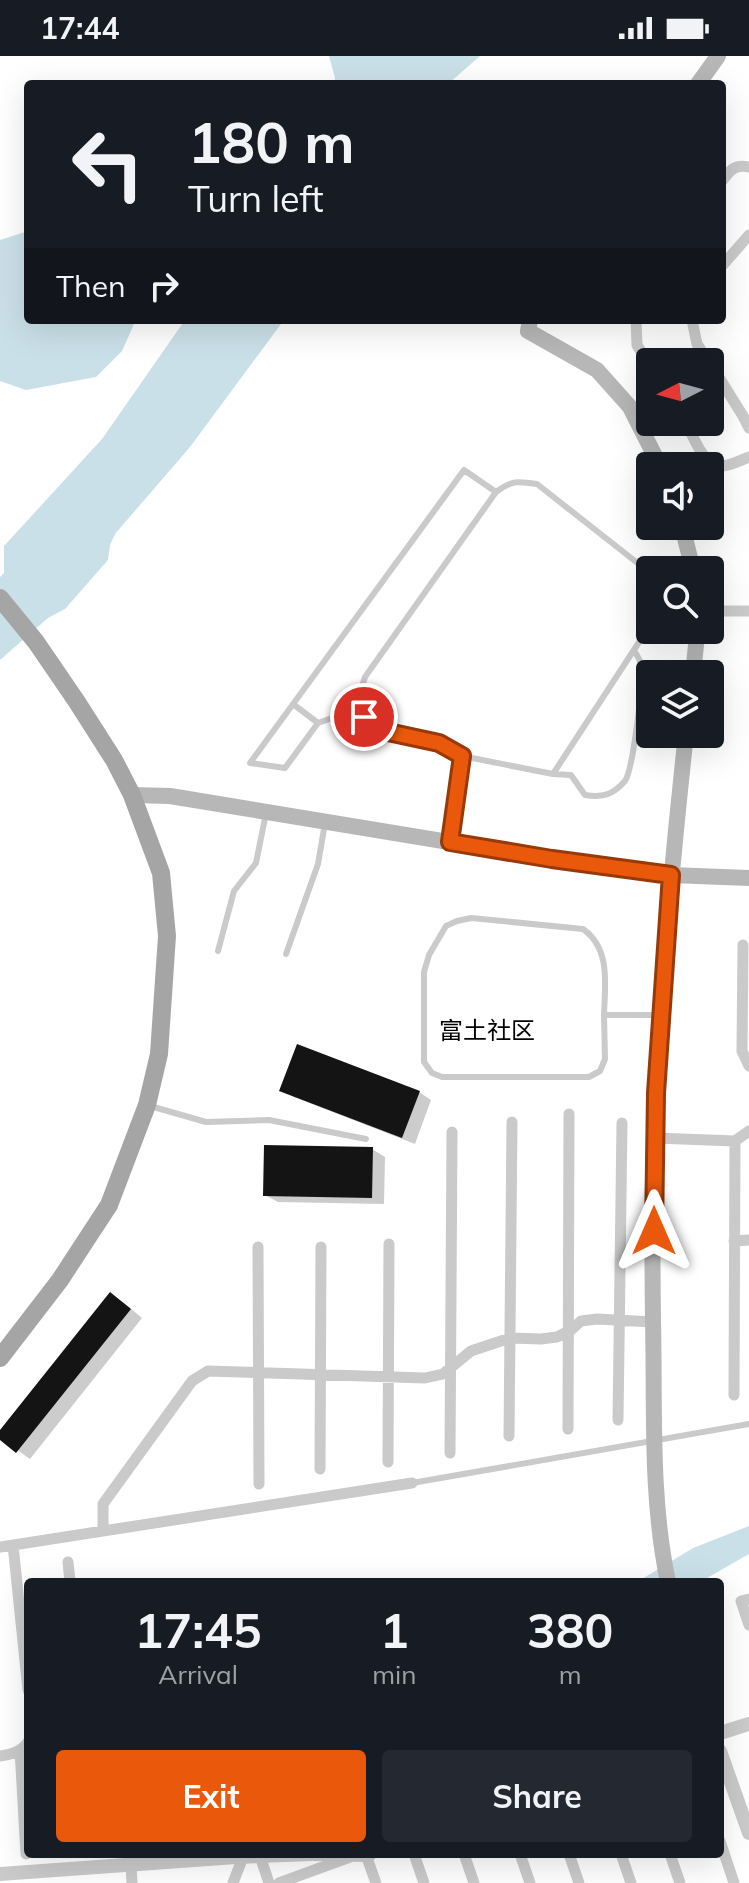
<!DOCTYPE html>
<meta charset="utf-8">
<style>
:root{--surface:#171b24;--page:#242831;--text:#f1f3f6;--muted:#9ea1a6;--accent:#ea580c}
body{margin:0;font-family:Mulish,"Noto Sans SC",sans-serif;background:var(--page);color:var(--text);height:100vh;display:flex;flex-direction:column;font-size:30px;white-space:nowrap}
*{box-sizing:border-box;margin:0}
p{font-size:26px;color:var(--muted)}
.icon{flex:none;width:44px;height:44px;fill:none;stroke:currentColor;stroke-width:2;stroke-linecap:round;stroke-linejoin:round}
.map{position:relative;flex:1;overflow:hidden}
.sheet{position:absolute;left:24px;top:1522px;width:700px;height:280px;display:flex;flex-direction:column;background:var(--surface);border-radius:8px;box-shadow:0 8px 32px #0002}
.sheet>*{flex:none}
.banner{position:absolute;left:24px;top:24px;width:702px;height:244px;border-radius:8px;box-shadow:0 8px 32px #0002;background:#171b24;color:var(--text);overflow:hidden}
.needle{width:52px;rotate:264deg}
.controls{position:absolute;left:636px;top:292px;display:grid;gap:16px}
.controls a{display:grid;place-items:center;width:88px;height:88px;border-radius:8px;background:var(--surface);box-shadow:0 8px 32px #0002;font-size:40px}
.pin{position:absolute;display:grid;place-items:center;width:68px;height:68px;color:#fff;margin:-34px;border:4px solid #fff;border-radius:50%;box-shadow:0 2px 8px #0007}
.me{position:absolute;width:88px;margin:-44px;rotate:0deg;stroke-linejoin:round;filter:drop-shadow(0 0 6px #0008)}
.turn{display:flex;align-items:center;gap:28px;height:168px;padding:0 32px;font-size:36px}
.turn .icon{width:104px;height:104px;stroke-width:2.5}
.turn b{display:block;font-size:56px;line-height:68px}
.then{display:flex;align-items:center;height:76px;padding:0 32px;background:#0003;gap:16px;font-size:30px}
.eta{display:flex;justify-content:space-evenly;align-items:center;height:136px;text-align:center}
.eta b{font-size:48px;font-weight:700;line-height:56px}
.primary-button{display:flex;gap:16px;margin-top:auto;padding:16px 32px}
.primary-button a{flex:1;height:92px;border-radius:8px;background:var(--accent);color:#fff;font-size:32px;font-weight:700;line-height:92px;text-align:center}
.primary-button a+a{background:var(--page);color:var(--text)}
.status{display:flex;justify-content:space-between;align-items:center;height:56px;padding:0 40px;background:var(--surface);direction:ltr}
.status svg{height:22px;fill:currentColor}
.map>svg:first-child{display:block}
.water{fill:#cae0e8}
.shadow{fill:#0003}
.building{fill:#141414}
.lines{fill:none;stroke-linecap:round;stroke-linejoin:round}
.service{stroke:#cacaca;stroke-width:6}
.minor{stroke:#cacaca;stroke-width:11}
.tertiary{stroke:#cacaca;stroke-width:14}
.secondary{stroke:#b7b7b7;stroke-width:16}
.primary{stroke:#a5a5a5;stroke-width:18}
.route-casing{stroke:#983908;stroke-width:20}
.route{stroke:#ea580c;stroke-width:14}
.labels{text-anchor:middle;dominant-baseline:central;stroke-width:8;stroke-linejoin:round;paint-order:stroke}
.neighbourhood-label{font-size:24px;fill:#000;stroke:#fff}
</style>
<div class="status"><b>17:44</b><svg viewBox="0 0 49 12"><path d="M0 12V9h3v3zM5 12V6h3v6zM10 12V3h3v9zM15 12V0h3v12zM26 1h20v11H26zM47 4h2v5h-2z"/></svg></div>
<div class="map">
<svg width="749" height="1827" viewBox="0 0 749 1827">
<rect width="100%" height="100%" fill="#fff"/>
<path class="water" d="M329 0H480L448 28H334L335 22Z
M28 175V264H132L134 268 122 295 96 321 26 334 0 325V184Z
M185 264H284L190 391 115 478 110 489 108 504 65 553 48 562 0 604V521L4 517V490L102 383Z
M749 1470V1498L700 1526H637L693 1492Z"/>
<path class="shadow" d="M282 1034 419 1036 431 1044 415 1088 294 1041Z
M372 1093 385 1101 384 1148 278 1146 265 1139Z
M110 1239 123 1246 142 1262 30 1403 0 1382V1377Z"/>
<path class="building" d="M297 988 420 1035 402 1082 279 1035Z
M264 1089 373 1091 372 1142 263 1140Z
M110 1236 131 1253 16 1397 0 1384V1374Z"/>
<g class="lines">
<path class="service" d="M650 526 640 509 537 428C518 425 512 424 496 436L365 621 359 640 364 661 374 673 439 687 462 700 553 718 643 580 650 559
M293 648 318 667
M364 661 343 658 318 667 285 712 250 707 464 414 496 436
M553 718 571 719 585 739C602 742 613 739 625 725 633 714 643 628 642 611 641 605 637 600 634 594
M451 783 462 700
M218 895 234 835 256 807 266 757
M286 898 318 808 325 767
M604 959C605 928 611 893 583 873L471 862 457 865 446 870 429 899 424 916V1006L432 1017 442 1021H589L600 1015 605 1003 604 959H658
M150 1050 206 1066 269 1064 366 1083
M412 1427 749 1368"/>
<path class="minor" d="M722 125C730 114 735 108 749 111
M722 210 749 179
M636 264 637 289 650 310
M692 264 697 288 709 306
M710 307 743 360 749 372
M686 366C693 380 704 412 723 410 732 409 741 404 749 401
M710 555H749
M743 889 742 995 749 1010
M655 1082 735 1085 734 1339
M735 1085 749 1075
M734 1185 749 1184
M258 1191 259 1428
M618 1364 622 1067
M568 1373 569 1058
M509 1380 512 1066
M450 1397 452 1076
M388 1406 389 1188
M320 1413 321 1191
M103 1475V1448L192 1325 208 1315 425 1322 443 1318 471 1295 510 1282 541 1283 557 1281 571 1274 581 1265 597 1263 653 1266
M13 1489 28 1634
M0 1491 412 1427
M68 1506 70 1526
M749 1543 741 1545 749 1569
M20 1694 26 1798
M0 1700C10 1699 23 1695 28 1686
M720 1785 734 1827
M414 1798 424 1827
M464 1798 474 1827
M520 1798 530 1827
M569 1798 579 1827
M621 1798 631 1827
M670 1798 680 1827
M366 1799 376 1827
M260 1800 269 1827
M131 1809 132 1827
M233 1827 243 1801
M279 1827 350 1801"/>
<path class="tertiary" d="M720 1677 749 1668
M720 1695 749 1777
M314 1798 366 1799 370 1798
M0 1818 236 1801 311 1798"/>
<path class="secondary" d="M698 28 718 0
M530 264 528 275 597 314 630 351 660 410
M682 470 693 514
M693 618 696 589V574
M132 739 170 740 552 803 671 819 749 822
M668 1526C650 1441 655 1352 653 1266 652 1189 652 1111 656 1035 662 916 673 797 686 678"/>
<path class="primary" d="M0 542 36 586 77 646 114 704 132 739 161 817 167 880 159 998 147 1049 109 1149 60 1224 0 1302"/>
</g>
<g class="lines">
<g class="route-casing">
<path id="route" d="M364 661 374 673 439 687 462 700 450 786 552 803 671 819 656 1037 654 1175"/>
</g>
<use href="#route" class="route"/>
</g>
<g class="labels">
<g class="neighbourhood-label">
<text x="487" y="974">富土社区</text>
</g>
</g>
</svg>
<div class="controls">
<a><svg class="needle" viewBox="-14 -14 28 28"><path d="M0-13l5 13h-10z" fill="#e53935"/><path d="M0 13l5-13h-10z" fill="#9ea1a6"/></svg></a>
<a><svg class="icon" aria-label="sound" viewBox="0 0 24 24"><path d="M4 9h4l5-4v14l-5-4H4zM17 9q2 3 0 6"/></svg></a>
<a><svg class="icon" aria-label="search" viewBox="0 0 24 24"><circle cx="10" cy="10" r="6"/><path d="M15 15l6 6"/></svg></a>
<a><svg class="icon" aria-label="layers" viewBox="0 0 24 24"><path d="M12 4l9 5-9 5-9-5zM3 14l9 5 9-5"/></svg></a>
</div>
<div class="pin" style="left:364px;top:661px;background:#d93025"><svg class="icon" aria-label="arrive" viewBox="0 0 24 24"><path d="M6 21V4h12l-3 4 3 4H6"/></svg></div>
<svg class="me" style="left:654px;top:1175px" viewBox="-20 -20 40 40"><path d="M0-17L14 15 0 8-14 15z" fill="#ea580c" stroke="#fff" stroke-width="4"/></svg>
<div class="banner">
<div class="turn"><svg class="icon" aria-label="left" viewBox="0 0 24 24"><path d="M17 20v-9H6M10 6l-5 5 5 5"/></svg><div><b>180 m</b>Turn left</div></div>
<div class="then">Then<svg class="icon" aria-label="right" viewBox="0 0 24 24"><path d="M7 20v-9h11M14 6l5 5-5 5"/></svg></div>
</div>
<section class="sheet">
<div class="eta">
<div><b>17:45</b><p>Arrival</p></div>
<div><b>1</b><p>min</p></div>
<div><b>380</b><p>m</p></div>
</div>
<div class="primary-button"><a>Exit</a><a>Share</a></div>
</section>
</div>
